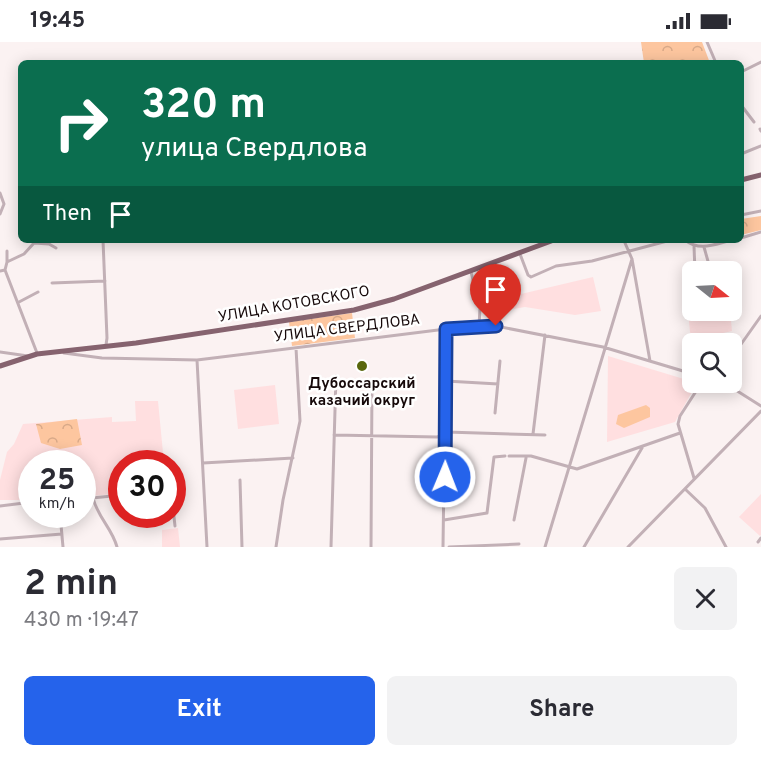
<!DOCTYPE html>
<meta charset="utf-8">
<style>
:root{--surface:#fff;--page:#f2f2f3;--text:#2b2b33;--muted:#7c7c81;--accent:#2563eb}
body{margin:0;font-family:Overpass,sans-serif;background:var(--page);color:var(--text);height:100vh;display:flex;flex-direction:column;font-size:22px;white-space:nowrap}
*{box-sizing:border-box;margin:0}
p{font-size:20px;color:var(--muted)}
.icon{flex:none;width:33px;height:33px;fill:none;stroke:currentColor;stroke-width:2;stroke-linecap:round;stroke-linejoin:round}
.map{position:relative;height:505px;overflow:hidden}
.sheet{display:flex;flex-direction:column;background:var(--surface);flex:1}
.sheet>*{flex:none}
.guide{position:absolute;left:18px;top:18px;width:726px;height:183px;border-radius:9px;box-shadow:0 3px 15px #0003;background:#0b6e4f;color:#fff;overflow:hidden}
.needle{width:39px;rotate:108deg}
.buttons{position:absolute;left:682px;top:219px;display:grid;gap:12px}
.buttons a{display:grid;place-items:center;width:60px;height:60px;border-radius:9px;background:var(--surface);box-shadow:0 3px 15px #0003;font-size:30px}
.speed{position:absolute;left:18px;top:408px;display:flex;gap:12px;font-size:30px;font-weight:700;text-align:center}
.speed>*{display:grid;place-content:center;width:78px;height:78px;border-radius:50%;background:var(--surface);box-shadow:0 3px 15px #0003;line-height:1}
.speed small{font-size:15px;font-weight:400}
.speed .limit{border:9px solid #d22;background:#fff;color:#111}
.pin{position:absolute;display:grid;place-items:center;width:51px;height:51px;color:#fff;margin:-62px -26px;border-radius:50% 50% 50% 0;rotate:-45deg;box-shadow:0 0 6px #0007}
.pin .icon{rotate:45deg}
.me{position:absolute;width:66px;margin:-33px;rotate:1deg;stroke-linejoin:round;filter:drop-shadow(0 0 4px #0008)}
.turn{display:flex;align-items:center;gap:21px;height:126px;padding:0 24px;font-size:27px}
.turn .icon{width:78px;height:78px;stroke-width:2.5}
.turn b{display:block;font-size:42px;line-height:51px}
.then{display:flex;align-items:center;height:57px;padding:0 24px;background:#0003;gap:12px;font-size:22px}
.round{display:grid;place-items:center;flex:none;width:63px;height:63px;border-radius:9px;background:var(--page)}
.headline{display:flex;align-items:center;justify-content:space-between;height:102px;padding:0 24px}
h1{font-size:36px;font-weight:700;line-height:45px}
.button{display:flex;gap:12px;margin-top:auto;padding:12px 24px}
.button a{flex:1;height:69px;border-radius:9px;background:var(--accent);color:#fff;font-size:24px;font-weight:700;line-height:69px;text-align:center}
.button a+a{background:var(--page);color:var(--text)}
.status{display:flex;justify-content:space-between;align-items:center;height:42px;padding:0 30px;background:var(--surface);direction:ltr}
.status svg{height:16px;fill:currentColor}
.map>svg:first-child{display:block}
.built{fill:#ffdfe0}
.park{fill:url(#park-crowns)}
.pitch{fill:#fdc69f}
.lines{fill:none;stroke-linecap:round;stroke-linejoin:round}
.minor{stroke:#c2b0b6;stroke-width:3}
.highway{stroke:#86636f;stroke-width:5}
.route-casing{stroke:#184099;stroke-width:15}
.route{stroke:#2563eb;stroke-width:10}
.poi-dot{fill:#59670d;stroke:#fff;stroke-width:2}
.labels{text-anchor:middle;dominant-baseline:central;stroke-width:5;stroke-linejoin:round;paint-order:stroke}
.street-label{font-size:15px;fill:#16090a;stroke:#fff}
.poi-label{font-size:15px;font-weight:bold;fill:#16090a;stroke:#fff}
</style>
<div class="status"><b>19:45</b><svg viewBox="0 0 49 12"><path d="M0 12V9h3v3zM5 12V6h3v6zM10 12V3h3v9zM15 12V0h3v12zM26 1h20v11H26zM47 4h2v5h-2z"/></svg></div>
<div class="map">
<svg width="761" height="505" viewBox="0 0 761 505">
<defs>
<pattern id="park-crowns" width="20" height="18" patternUnits="userSpaceOnUse" patternTransform="scale(1.5)"><rect width="20" height="18" fill="#fdc69f"/><path d="M2 6a3 3 0 1 1 6 0M12 15a3 3 0 1 1 6 0" fill="none" stroke="#d8a988"/></pattern>
</defs>
<rect width="100%" height="100%" fill="#fbf2f2"/>
<path class="built" d="M508 223 521 252 593 235 601 269 575 273 525 265 486 272 481 267 476 235Z
M693 260V268L730 269 732 289 723 291 724 301 693 302V318L687 261Z
M608 314 697 341 675 380 607 400Z
M275 343 279 382 238 387 234 348Z
M135 359H158L164 421 122 422 121 451 83 455 82 422H32L31 458H0V438L7 410 14 402 23 382 112 375V380L136 379Z
M761 452V493L760 494 739 475Z
M178 486 180 505H162V488Z"/>
<path class="park" d="M641 0H702L710 21H644Z
M761 174V188L741 193V177Z
M352 271 355 296 292 304 289 280Z
M77 377 82 403 60 407 41 401 36 382Z"/>
<path class="pitch" d="M646 363 650 366V375L624 386 616 382 618 373Z"/>
<g class="lines">
<path class="minor" d="M707 0 716 21
M741 30 761 20
M741 63 754 80
M760 87 761 89
M741 112 761 104
M0 151 4 162 0 172
M741 173 761 169
M741 196 761 190
M103 198 107 296 106 303
M685 198C700 210 715 202 732 198
M625 201 632 217 650 319
M694 204 695 230
M704 205 711 230
M7 209V220
M520 212 528 233 531 235 556 224 592 219 671 198
M5 228 7 220 24 212 34 201 49 202 56 206
M0 229 5 228 37 311
M471 230 480 266 479 284
M52 241 105 239
M19 260 38 250
M0 310 28 314
M64 311 102 316 197 318 446 287 496 284 603 305 693 332
M732 315 761 274
M197 318 207 505
M446 339 498 342
M723 340 761 364
M495 371 500 319
M446 390 545 393
M533 392 545 293
M334 393 437 395 446 392
M509 414H531L577 427 680 391
M203 421 293 416
M694 436 678 382 680 374 702 340
M240 438 242 505
M685 447 705 466 726 505
M93 456C98 476 112 486 117 505
M82 457 122 453
M172 457 175 484
M0 464 32 460
M60 472 63 505
M444 478 487 471 494 415 505 414
M514 478 526 416
M0 497 62 492
M758 500 761 496
M276 505 283 458 300 379 296 306
M331 505 336 334
M371 505 372 341
M443 505 446 287
M449 505 519 502
M545 505 632 217
M584 505 642 406
M628 505 761 369"/>
<path class="highway" d="M741 138 761 133
M0 324 37 312 136 301 354 268 394 257 554 198"/>
</g>
<g class="lines">
<g class="route-casing">
<path id="route" d="M445 435 446 287 496 284"/>
</g>
<use href="#route" class="route"/>
</g>
<circle class="poi-dot" cx="362" cy="324" r="6"/>
<g class="labels">
<g class="street-label">
<text transform="translate(294 263) rotate(-10)">УЛИЦА КОТОВСКОГО</text>
<text transform="translate(347 287) rotate(-7)">УЛИЦА СВЕРДЛОВА</text>
</g>
<g class="poi-label">
<text x="362" y="342">Дубоссарский<tspan x="362" dy="17">казачий округ</tspan></text>
</g>
</g>
</svg>
<div class="buttons">
<a><svg class="needle" viewBox="-14 -14 28 28"><path d="M0-13l5 13h-10z" fill="#e53935"/><path d="M0 13l5-13h-10z" fill="#7c7c81"/></svg></a>
<a><svg class="icon" aria-label="search" viewBox="0 0 24 24"><circle cx="10" cy="10" r="6"/><path d="M15 15l6 6"/></svg></a>
</div>
<div class="speed"><div>25<small>km/h</small></div><div class="limit">30</div></div>
<div class="pin" style="left:496px;top:284px;background:#d93025"><svg class="icon" aria-label="arrive" viewBox="0 0 24 24"><path d="M6 21V4h12l-3 4 3 4H6"/></svg></div>
<svg class="me" style="left:445px;top:435px" viewBox="-20 -20 40 40"><circle r="17" fill="#2563eb" stroke="#fff" stroke-width="3"/><path d="M0-11L8 9 0 5-8 9z" fill="#fff"/></svg>
<div class="guide">
<div class="turn"><svg class="icon" aria-label="right" viewBox="0 0 24 24"><path d="M7 20v-9h11M14 6l5 5-5 5"/></svg><div><b>320 m</b>улица Свердлова</div></div>
<div class="then">Then<svg class="icon" aria-label="arrive" viewBox="0 0 24 24"><path d="M6 21V4h12l-3 4 3 4H6"/></svg></div>
</div>
</div>
<section class="sheet">
<div class="headline"><div><h1>2 min</h1><p>430 m · 19:47</p></div><a class="round"><svg class="icon" aria-label="close" viewBox="0 0 24 24"><path d="M6 6l12 12M18 6L6 18"/></svg></a></div>
<div class="button"><a>Exit</a><a>Share</a></div>
</section>
